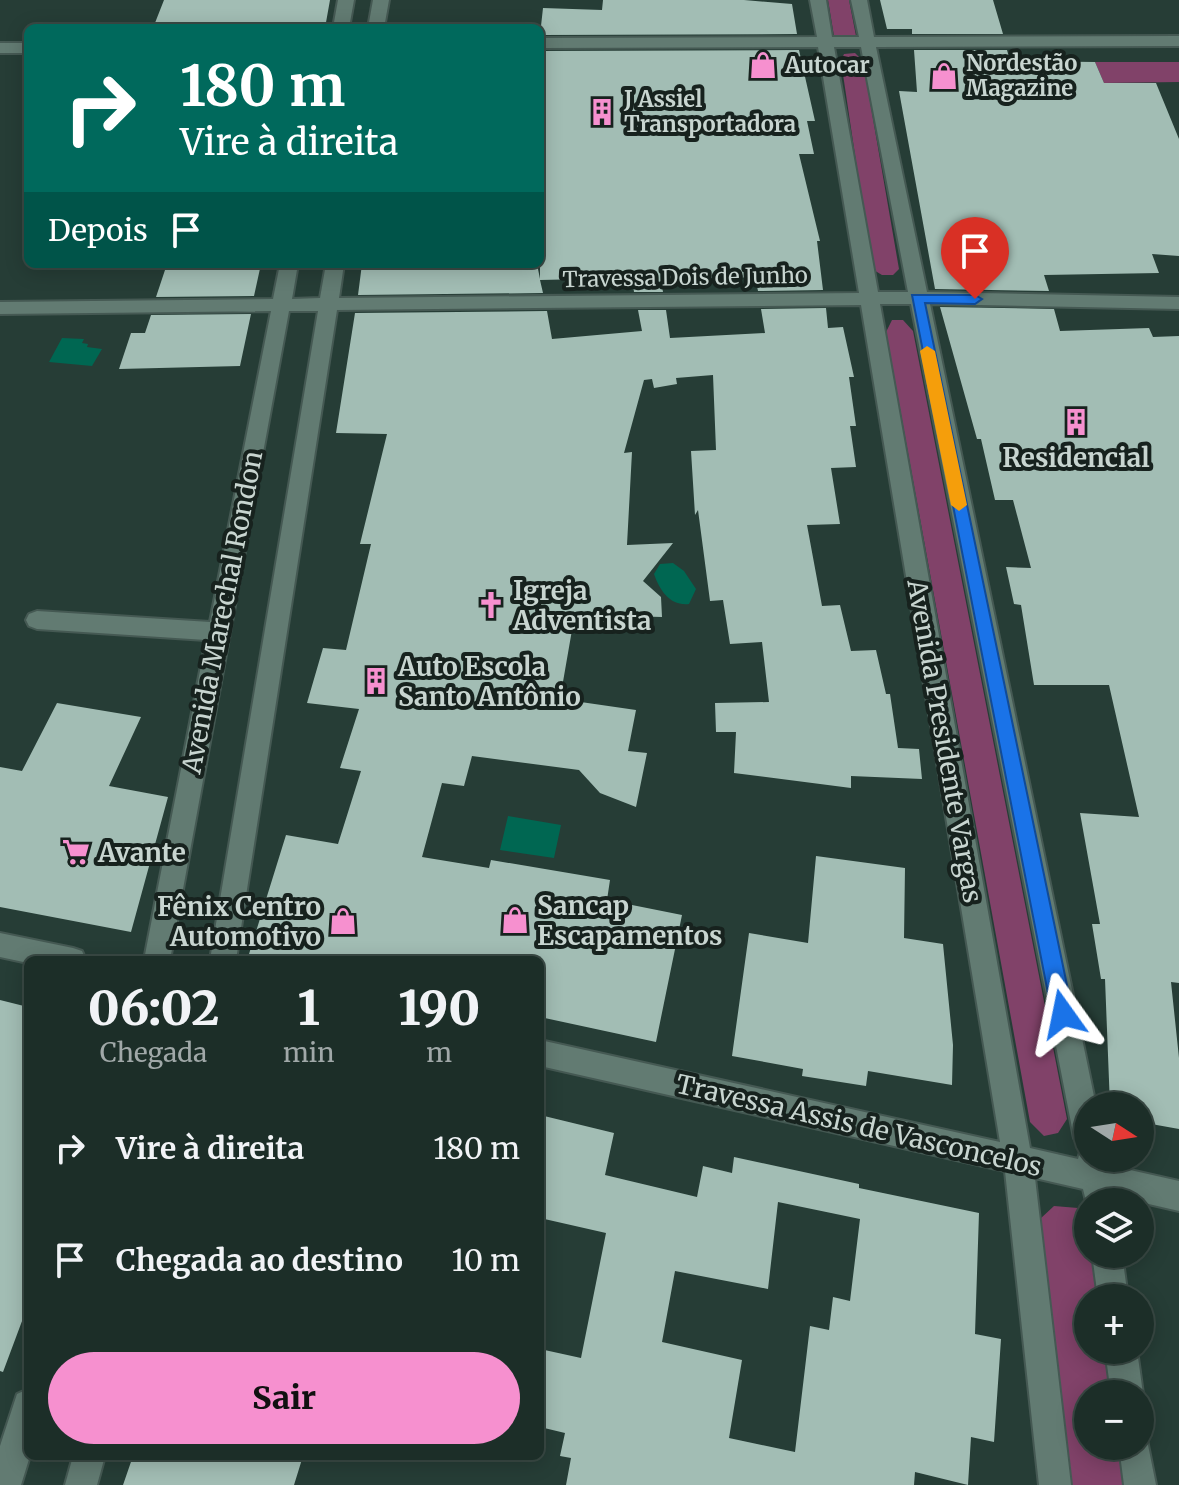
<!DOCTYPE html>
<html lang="pt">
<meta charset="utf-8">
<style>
:root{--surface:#1c2e28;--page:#253630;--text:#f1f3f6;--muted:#a0a8a8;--line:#3a4a45;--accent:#f690cf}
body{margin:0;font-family:Merriweather,serif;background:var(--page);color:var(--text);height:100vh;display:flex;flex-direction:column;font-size:30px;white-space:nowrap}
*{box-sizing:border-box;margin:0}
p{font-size:26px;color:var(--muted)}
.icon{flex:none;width:44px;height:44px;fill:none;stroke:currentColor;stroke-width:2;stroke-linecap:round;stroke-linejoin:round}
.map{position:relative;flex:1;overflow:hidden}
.side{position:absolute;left:24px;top:956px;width:520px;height:504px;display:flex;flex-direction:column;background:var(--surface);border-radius:12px;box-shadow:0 4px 20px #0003,0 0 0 2px var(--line)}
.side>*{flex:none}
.top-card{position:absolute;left:24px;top:24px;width:520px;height:244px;border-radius:12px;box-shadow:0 4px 20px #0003,0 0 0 2px var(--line);background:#00695c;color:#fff;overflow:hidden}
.needle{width:52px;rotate:102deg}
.controls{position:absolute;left:1074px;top:1092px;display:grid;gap:16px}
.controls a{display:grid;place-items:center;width:80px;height:80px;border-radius:50%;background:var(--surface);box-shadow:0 4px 20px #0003,0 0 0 2px var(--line);font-size:40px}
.pin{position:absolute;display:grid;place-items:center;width:68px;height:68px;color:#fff;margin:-82px -34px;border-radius:50% 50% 50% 0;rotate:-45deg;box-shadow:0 0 8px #0007}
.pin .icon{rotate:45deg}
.me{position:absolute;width:88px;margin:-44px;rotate:348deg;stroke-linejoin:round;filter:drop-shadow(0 0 6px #0008)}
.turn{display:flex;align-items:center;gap:28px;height:168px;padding:0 24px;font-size:36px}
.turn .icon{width:104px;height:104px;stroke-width:2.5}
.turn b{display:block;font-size:56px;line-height:68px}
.then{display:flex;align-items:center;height:76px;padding:0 24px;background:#0003;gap:16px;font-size:30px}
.eta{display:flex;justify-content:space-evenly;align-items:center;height:136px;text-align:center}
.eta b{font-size:48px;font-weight:800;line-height:56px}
.action{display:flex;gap:16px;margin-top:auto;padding:16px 24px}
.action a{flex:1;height:92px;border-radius:48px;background:var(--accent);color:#111;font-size:32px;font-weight:800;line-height:92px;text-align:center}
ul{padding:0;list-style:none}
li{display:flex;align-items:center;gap:24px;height:112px;padding:0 24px}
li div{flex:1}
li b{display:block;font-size:30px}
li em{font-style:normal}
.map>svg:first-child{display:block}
.green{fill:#814269}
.water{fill:#006752}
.building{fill:#a2bdb4;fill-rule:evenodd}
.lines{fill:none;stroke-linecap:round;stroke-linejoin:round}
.minor-casing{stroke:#455953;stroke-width:4}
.minor{fill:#627b72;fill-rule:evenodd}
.route{fill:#1a73e8;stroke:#114b97;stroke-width:2}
.slow{fill:#f59e0b}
.labels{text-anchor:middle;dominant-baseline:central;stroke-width:8;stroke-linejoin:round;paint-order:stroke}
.far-poi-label{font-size:22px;font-weight:bold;fill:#c8d5d0;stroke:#17221e;text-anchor:start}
.far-street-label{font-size:22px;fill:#c8d5d0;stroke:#17221e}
.poi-label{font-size:26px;font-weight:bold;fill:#c8d5d0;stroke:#17221e;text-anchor:start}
.street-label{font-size:26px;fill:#c8d5d0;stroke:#17221e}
</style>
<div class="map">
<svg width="1179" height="1485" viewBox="0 0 1179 1485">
<rect width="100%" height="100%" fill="#263d36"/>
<path class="green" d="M828 0H849L856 36H834Z
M855 53 863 61 899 269 893 275H882L872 269 841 61 844 54Z
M1095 62H1179V82L1104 83Z
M892 320H903L913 331 1067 1119 1058 1133 1044 1136 1030 1122 886 332Z
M1054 1206 1078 1208 1088 1218V1254H1099L1105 1298H1088V1350H1111L1117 1394H1088V1446H1124L1129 1485H1071L1040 1219Z"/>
<path class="water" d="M62 338 84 339 82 343 88 344 87 347 102 349 92 366 49 362Z
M673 563 684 571 696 589 689 604C670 606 660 591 654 574L660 564Z
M508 816 561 825 554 858 500 850Z"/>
<path class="building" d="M164 0H330L325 28H153Z
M603 0H744L792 4 797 34 540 35 543 8 602 10Z
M880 0H993L1003 34H912V29H887Z
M799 50 815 121H807L814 154H799L820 241H817L823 290 758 291 755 277 661 281 663 292H634L632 278 540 280 543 293 358 295 362 264H537L540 279V51Z
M914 50H1007L1010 61 1095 62 1104 83H1156L1179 139V256L1152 254 1159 273 1044 275 1049 291 935 289 899 91 917 92Z
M167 264H261L254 296 156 297Z
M940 307 1054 309 1060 331 1149 328 1153 337 1179 336V983L1171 982 1179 1058V1129L1140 1122V1106H1110L1105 979H1101L1092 924H1100L1080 813 1139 817 1109 685H1034L1021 605 1014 604 1006 567 1031 568 1013 500H995L981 439H977Z
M826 308 828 328 843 327 854 377H849L856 426H850L856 467 831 468 840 524 807 525 822 606 840 605 851 651 876 650 886 694H890L898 748 919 749 922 779 851 776V788L734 773 736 732H716L715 703 769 702 762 642 730 644 723 600 710 601 698 510 695 515 691 451 716 450 713 375 676 378 677 384 654 388 652 379 644 380 624 453 632 452 627 545 673 543 643 581 661 597 662 617 625 616 623 633 572 630 560 699 636 710 628 751 647 753 636 807 600 793 579 770 472 756 464 786 442 783 422 857 489 868 491 860 610 880 607 900 682 915 656 1042 540 1017V960H278L249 954 286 835 338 844 361 771 340 768 359 709 307 703 323 648 346 650 371 544H360L387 434 336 433 355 313 547 311 552 339 642 331 638 310H666L670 338 765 333 761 309Z
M251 314 240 366 119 369 131 333H145L151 315Z
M57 703 141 717 109 786 168 797 131 932 0 907V767L22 771Z
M816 856 905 868 904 938 943 944 953 1045 952 1085 868 1071 866 1086 802 1076 803 1069 732 1056 749 933 808 943Z
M0 1000 28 1007V1305L3 1372 0 1371Z
M540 1115 614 1133 605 1175 697 1197 703 1166 732 1173 734 1157 859 1184V1188L979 1213 975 1334 1001 1339 994 1442 971 1437 968 1485 915 1472 914 1485H566L571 1458 560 1456 565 1433 540 1427V1349L581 1358 606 1233 540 1218ZM778 1202 860 1219 850 1301 833 1297 829 1330 810 1326 795 1452 729 1438 742 1360 662 1342 675 1271 768 1289Z
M133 1456H303L294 1485H123Z"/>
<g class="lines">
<g class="minor-casing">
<path id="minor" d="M338 0H354L349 28H333Z
M373 0H389L384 28H368Z
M810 0H826L832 37H859L851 0H867L874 37 1179 36V46L876 47 927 292 1179 297V309L930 304 1096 1106H1088V1158H1107L1108 1165 1179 1181V1211L1114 1196 1115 1202H1088V1209L1083 1189 1035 1178 1071 1485H1039L1005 1171 540 1066V1040L1000 1142 861 305 337 310 236 960H210L318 311H289L170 960H144L206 640 37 629 29 626 26 620 29 614 37 611 210 622 271 311 0 314V302L273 299 280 264H298L292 299 320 298 326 264H344L339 298 859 293 818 47 540 48V38L817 37ZM834 47H861L908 292H878ZM880 304H911L1074 1138 1081 1149 1078 1159 1030 1148Z
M0 43H28V53H0Z
M0 933 73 948 82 951 86 960H28V963L0 957Z
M1092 1254H1122L1128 1298H1098Z
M1105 1350H1137L1143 1394 1140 1401V1394H1111Z
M28 1389 30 1456 21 1485H0V1446L17 1394Z
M1140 1432 1146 1435 1156 1485H1124L1119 1446H1140Z
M73 1456H105L97 1485H65Z"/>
</g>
<use href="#minor" class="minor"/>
</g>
<path class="route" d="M912 295H975L982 299 975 304 925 303 1073 1014 1070 1021 1063 1023 1055 1021 1052 1014Z"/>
<path class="slow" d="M927 346 935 351 967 505 959 511 951 505 920 351Z"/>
<defs>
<g id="shop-bare" transform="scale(2.16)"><path d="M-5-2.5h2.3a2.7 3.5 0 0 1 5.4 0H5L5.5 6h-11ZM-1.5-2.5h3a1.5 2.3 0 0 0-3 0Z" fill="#f690cf" stroke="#17221e" stroke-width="2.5" paint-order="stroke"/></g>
<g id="building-bare" transform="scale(2.16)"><path d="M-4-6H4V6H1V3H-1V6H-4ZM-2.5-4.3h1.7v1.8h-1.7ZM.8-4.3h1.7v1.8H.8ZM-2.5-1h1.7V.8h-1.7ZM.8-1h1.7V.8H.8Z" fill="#f690cf" stroke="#17221e" stroke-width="2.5" paint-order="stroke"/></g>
<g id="church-bare" transform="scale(2.16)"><path d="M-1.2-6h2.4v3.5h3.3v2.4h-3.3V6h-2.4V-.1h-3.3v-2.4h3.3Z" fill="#f690cf" stroke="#17221e" stroke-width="2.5" paint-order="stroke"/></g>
<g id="supermarket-bare" transform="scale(2.16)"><path d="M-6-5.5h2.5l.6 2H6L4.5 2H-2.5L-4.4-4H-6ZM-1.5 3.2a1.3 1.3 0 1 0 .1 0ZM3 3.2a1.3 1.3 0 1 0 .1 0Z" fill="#f690cf" stroke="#17221e" stroke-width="2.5" paint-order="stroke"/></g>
</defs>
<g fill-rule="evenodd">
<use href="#shop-bare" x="763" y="65"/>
<use href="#shop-bare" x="944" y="76"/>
<use href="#building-bare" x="602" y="112"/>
<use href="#building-bare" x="1076" y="422"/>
<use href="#church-bare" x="491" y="605"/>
<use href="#building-bare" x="376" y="681"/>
<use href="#supermarket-bare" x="76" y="852"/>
<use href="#shop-bare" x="515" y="920"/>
<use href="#shop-bare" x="343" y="921"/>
</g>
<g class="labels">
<g class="far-poi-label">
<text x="966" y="63">Nordestão<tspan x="966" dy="25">Magazine</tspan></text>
<text x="785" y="65">Autocar</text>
<text x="624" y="99">J Assiel<tspan x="624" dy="25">Transportadora</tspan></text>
</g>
<g class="far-street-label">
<text transform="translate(685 277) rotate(-1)">Travessa Dois de Junho</text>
</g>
<g class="poi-label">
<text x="1076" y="457" text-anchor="middle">Residencial</text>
<text x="513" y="590">Igreja<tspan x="513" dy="30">Adventista</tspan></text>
<text x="398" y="666">Auto Escola<tspan x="398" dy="30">Santo Antônio</tspan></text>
<text x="98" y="852">Avante</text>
<text x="537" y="905">Sancap<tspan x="537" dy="30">Escapamentos</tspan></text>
<text x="321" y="906" text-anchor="end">Fênix Centro<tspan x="321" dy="30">Automotivo</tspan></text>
</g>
<g class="street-label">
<text transform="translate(222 612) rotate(-79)">Avenida Marechal Rondon</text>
<text transform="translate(945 741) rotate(80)">Avenida Presidente Vargas</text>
<text transform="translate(859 1125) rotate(13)">Travessa Assis de Vasconcelos</text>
</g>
</g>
</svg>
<div class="controls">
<a><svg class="needle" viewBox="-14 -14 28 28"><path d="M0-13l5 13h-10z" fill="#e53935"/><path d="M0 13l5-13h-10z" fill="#a0a8a8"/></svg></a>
<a><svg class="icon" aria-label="layers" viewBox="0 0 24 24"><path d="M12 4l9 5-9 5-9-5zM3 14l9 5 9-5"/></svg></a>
<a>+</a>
<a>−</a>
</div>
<div class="pin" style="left:975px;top:299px;background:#d93025"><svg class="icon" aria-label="arrive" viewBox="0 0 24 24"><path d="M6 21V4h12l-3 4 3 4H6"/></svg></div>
<svg class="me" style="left:1063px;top:1014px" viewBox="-20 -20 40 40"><path d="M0-17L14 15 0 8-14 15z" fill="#1a73e8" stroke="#fff" stroke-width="4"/></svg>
<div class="top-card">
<div class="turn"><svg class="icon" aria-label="right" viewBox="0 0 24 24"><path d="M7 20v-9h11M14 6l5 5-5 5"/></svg><div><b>180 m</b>Vire à direita</div></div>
<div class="then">Depois<svg class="icon" aria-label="arrive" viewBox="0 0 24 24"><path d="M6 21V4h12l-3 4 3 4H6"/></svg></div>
</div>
<section class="side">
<div class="eta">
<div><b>06:02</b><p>Chegada</p></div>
<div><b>1</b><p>min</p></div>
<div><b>190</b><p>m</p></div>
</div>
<ul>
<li><svg class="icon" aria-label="right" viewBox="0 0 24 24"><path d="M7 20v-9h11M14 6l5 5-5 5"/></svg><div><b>Vire à direita</b></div><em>180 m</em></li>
<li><svg class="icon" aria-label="arrive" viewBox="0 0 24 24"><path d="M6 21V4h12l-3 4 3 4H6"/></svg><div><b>Chegada ao destino</b></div><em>10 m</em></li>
</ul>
<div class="action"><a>Sair</a></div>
</section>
</div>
